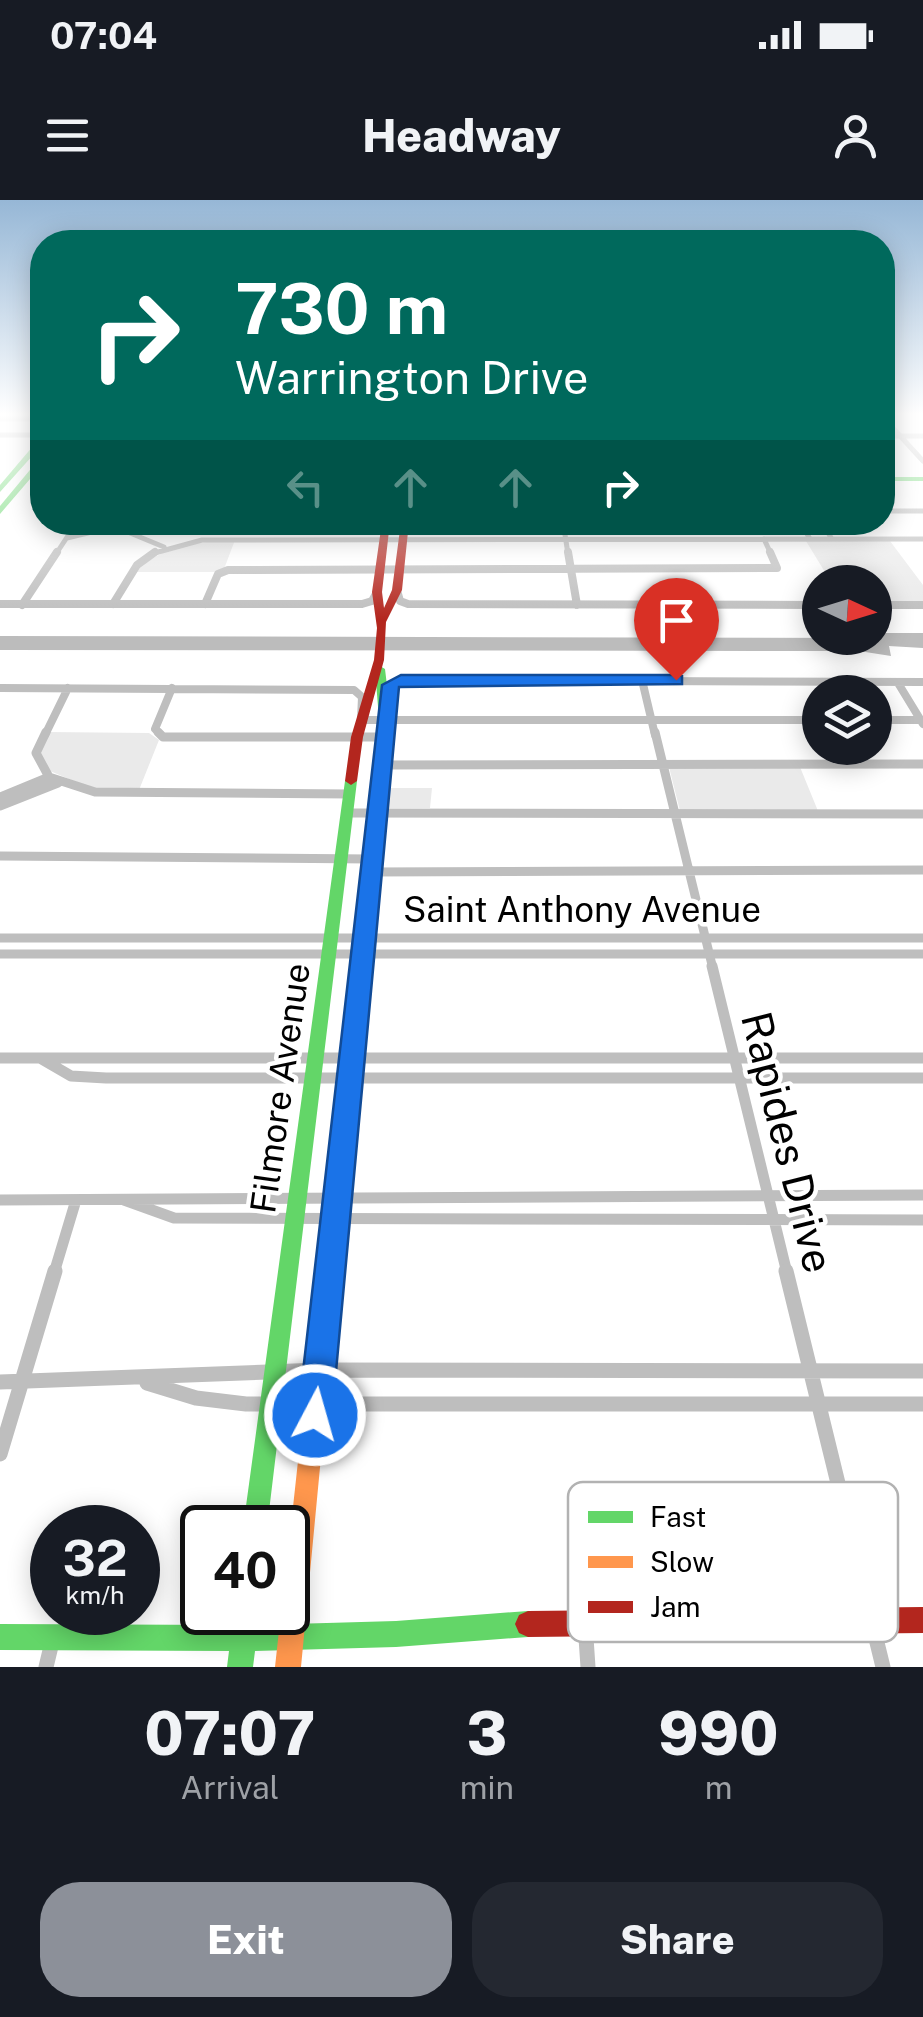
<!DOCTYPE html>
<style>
:root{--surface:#171b24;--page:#242831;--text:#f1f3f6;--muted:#9ea1a6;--accent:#8c9099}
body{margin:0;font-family:"Public Sans",sans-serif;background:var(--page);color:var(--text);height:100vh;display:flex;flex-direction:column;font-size:38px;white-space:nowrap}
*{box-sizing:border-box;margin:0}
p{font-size:32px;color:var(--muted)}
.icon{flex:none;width:55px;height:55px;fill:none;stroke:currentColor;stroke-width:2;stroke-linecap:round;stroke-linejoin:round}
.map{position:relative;height:1467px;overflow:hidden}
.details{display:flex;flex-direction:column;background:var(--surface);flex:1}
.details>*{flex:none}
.top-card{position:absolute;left:30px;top:30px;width:865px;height:305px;border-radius:40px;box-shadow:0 5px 25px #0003;background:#00695c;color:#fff;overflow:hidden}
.needle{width:65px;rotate:94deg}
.controls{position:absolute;left:802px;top:365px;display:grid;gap:20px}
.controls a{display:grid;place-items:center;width:90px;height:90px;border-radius:50%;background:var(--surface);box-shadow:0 5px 25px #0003;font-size:50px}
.speed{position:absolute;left:30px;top:1305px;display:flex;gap:20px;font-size:50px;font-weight:700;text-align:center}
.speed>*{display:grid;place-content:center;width:130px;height:130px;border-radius:50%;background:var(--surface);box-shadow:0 5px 25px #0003;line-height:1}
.speed small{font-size:25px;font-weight:400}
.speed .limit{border:5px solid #111;border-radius:15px;background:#fff;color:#111}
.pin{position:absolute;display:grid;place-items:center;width:85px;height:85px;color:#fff;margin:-102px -42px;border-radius:50% 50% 50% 0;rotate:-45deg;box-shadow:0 0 10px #0007}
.pin .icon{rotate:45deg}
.me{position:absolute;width:110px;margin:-55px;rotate:6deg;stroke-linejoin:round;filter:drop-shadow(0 0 8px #0008)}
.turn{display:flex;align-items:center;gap:35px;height:210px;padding:0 40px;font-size:45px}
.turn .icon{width:130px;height:130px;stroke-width:2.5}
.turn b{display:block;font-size:70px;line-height:85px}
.lanes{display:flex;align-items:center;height:95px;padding:0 40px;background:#0003;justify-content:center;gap:50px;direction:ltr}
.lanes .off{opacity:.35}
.eta{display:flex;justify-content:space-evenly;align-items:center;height:170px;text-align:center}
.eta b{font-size:60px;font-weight:800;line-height:70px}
.primary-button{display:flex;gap:20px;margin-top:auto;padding:20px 40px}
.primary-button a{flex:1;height:115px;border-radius:40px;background:var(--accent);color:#fff;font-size:40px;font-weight:800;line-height:115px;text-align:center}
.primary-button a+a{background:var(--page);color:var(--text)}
.status{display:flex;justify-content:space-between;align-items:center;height:70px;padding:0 50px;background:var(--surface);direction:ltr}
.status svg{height:28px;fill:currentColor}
header{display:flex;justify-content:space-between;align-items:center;height:130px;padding:0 40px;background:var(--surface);font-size:45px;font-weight:800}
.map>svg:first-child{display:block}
.green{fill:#eaeaea}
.water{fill:#bcbcbc}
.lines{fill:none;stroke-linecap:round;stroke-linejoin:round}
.street-far4{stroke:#bebebe;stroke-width:5}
.street-far3{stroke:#bebebe;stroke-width:8}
.street-far2{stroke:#bebebe;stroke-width:9}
.street-far1{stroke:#bebebe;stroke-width:11}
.street{stroke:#bebebe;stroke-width:15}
.fast{fill:#63d668;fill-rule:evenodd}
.slow{fill:#ff974d;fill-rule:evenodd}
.jam{fill:#b3261e;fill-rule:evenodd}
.route{fill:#1a73e8;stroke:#114b97;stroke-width:2.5}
.labels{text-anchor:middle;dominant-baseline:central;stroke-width:9;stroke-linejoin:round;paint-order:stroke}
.street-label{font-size:35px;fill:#000;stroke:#fff}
.near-street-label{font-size:42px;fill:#000;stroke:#fff}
.key{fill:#fff;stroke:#b2b2b2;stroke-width:2.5}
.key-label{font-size:28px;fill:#000}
</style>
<div class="status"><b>07:04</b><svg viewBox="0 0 49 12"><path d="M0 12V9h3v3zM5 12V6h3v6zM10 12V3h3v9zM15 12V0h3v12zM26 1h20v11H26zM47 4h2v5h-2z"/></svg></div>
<header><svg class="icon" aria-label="menu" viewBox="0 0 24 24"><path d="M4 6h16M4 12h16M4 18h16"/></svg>Headway<svg class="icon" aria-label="person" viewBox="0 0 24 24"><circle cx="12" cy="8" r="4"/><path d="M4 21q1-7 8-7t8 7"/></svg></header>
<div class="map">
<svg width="923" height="1467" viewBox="0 0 923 1467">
<rect width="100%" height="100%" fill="#fff"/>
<path class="green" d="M235 340 224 369 215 372H134C164 345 195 342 235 340Z
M806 341H890L923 385V403H875V382H831Z
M47 532 149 533 159 540 139 590 90 588 50 571 40 553Z
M669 567H800L818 611H680Z
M387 588H432L430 608H385Z"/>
<path class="water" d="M875 433H923V448L889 446 891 456 859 451 0 450V436L875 438Z"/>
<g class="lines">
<path class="street-far4" d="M882 216 923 261
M0 219H42
M0 235H42
M882 236H923
M882 311H923
M563 322 568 354
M800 322 810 339
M821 322 832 339
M118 328 164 347
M67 338 133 322
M764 339 771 354
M56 354 77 322
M151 354 202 340 923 339"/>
<path class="street-far3" d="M568 352 577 405
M397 390 400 401 408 404 820 405
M0 404H362L372 401 377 392
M113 404 137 365 155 352
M205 404 218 374 228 370 777 368 770 352
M22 405 57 352
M875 405H923
M642 480 655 535
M898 483 923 524
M0 488 354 490 362 497 361 520H820
M387 514 391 485 401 480 923 482
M875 520H923
M45 535 68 488
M161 535 155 529 172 488"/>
<path class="street-far2" d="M46 532 36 553 49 577 95 592 350 594
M158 532 163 537H383
M655 532 713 769
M381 565 923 564
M0 597 49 577
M0 606 58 583
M348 613 923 614
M0 656 371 659
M370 672 923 670
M0 738H923
M0 754H923"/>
<path class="street-far1" d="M712 766 787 1073
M0 858H923
M40 858 71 876 106 878H923
M0 1000 923 995
M124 1000 174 1018 923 1020
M54 1073 76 1000"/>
<path class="street" d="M786 1071 883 1467
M0 1182 320 1170 923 1171
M147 1183 196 1198 246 1204H923
M0 1254 55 1071
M585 1423 588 1467
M46 1467 53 1438"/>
<path class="fast" d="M39 239H42V245L0 292V285Z
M39 259H42V265L0 314V306Z
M882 277H923V281H882Z
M380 466 385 469 391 519 353 921 350 926H338L335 921 379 519 375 469Z
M351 577 357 581 267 1328H243L345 581Z
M528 1411 537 1415 541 1424 537 1433 528 1437 396 1447 255 1451 253 1467H227L229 1451 0 1450V1424L232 1425 233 1412H259L257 1425 396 1421Z"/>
<path class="slow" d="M344 915 350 916 353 921 301 1467H275L281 1412H288V1353L335 921 338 916Z"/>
<path class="jam" d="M382 322H390L382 392 384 408 392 390 401 322H409L402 390 386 422 384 460 363 537 357 581 351 585 345 581 351 537 374 460 377 428 372 392Z
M923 1407V1433L528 1437 519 1433 515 1424 519 1415 528 1411Z"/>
</g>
<linearGradient id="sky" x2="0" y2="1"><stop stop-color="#96b7d6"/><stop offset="0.51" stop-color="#fff"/><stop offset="1" stop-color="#fff" stop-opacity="0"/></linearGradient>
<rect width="923" height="420" fill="url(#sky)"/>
<path class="route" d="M676 475 682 476V484L399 487 332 1215 327 1225 315 1230 303 1225 298 1215 382 485 401 475Z"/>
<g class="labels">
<g class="street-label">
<text x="582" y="709">Saint Anthony Avenue</text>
<text transform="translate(280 888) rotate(-82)">Filmore Avenue</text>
</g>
<g class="near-street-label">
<text transform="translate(788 942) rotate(76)">Rapides Drive</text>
</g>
</g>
<rect x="568" y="1282" width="330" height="160" rx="15" class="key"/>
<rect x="588" y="1311" width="45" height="12" fill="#63d668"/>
<rect x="588" y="1356" width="45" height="12" fill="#ff974d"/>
<rect x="588" y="1401" width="45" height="12" fill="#b3261e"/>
<g class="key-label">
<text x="650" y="1327">Fast</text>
<text x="650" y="1372">Slow</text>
<text x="650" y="1417">Jam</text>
</g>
</svg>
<div class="controls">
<a><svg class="needle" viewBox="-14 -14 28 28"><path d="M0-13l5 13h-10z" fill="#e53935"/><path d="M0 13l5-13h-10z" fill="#9ea1a6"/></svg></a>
<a><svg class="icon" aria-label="layers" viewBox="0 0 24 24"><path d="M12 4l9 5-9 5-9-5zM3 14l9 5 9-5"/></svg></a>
</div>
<div class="speed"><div>32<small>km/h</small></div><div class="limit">40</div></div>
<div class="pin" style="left:676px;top:480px;background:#d93025"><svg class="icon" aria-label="arrive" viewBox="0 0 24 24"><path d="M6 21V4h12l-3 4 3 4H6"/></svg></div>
<svg class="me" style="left:315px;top:1215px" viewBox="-20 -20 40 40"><circle r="17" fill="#1a73e8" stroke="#fff" stroke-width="3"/><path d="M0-11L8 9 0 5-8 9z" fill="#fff"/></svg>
<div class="top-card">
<div class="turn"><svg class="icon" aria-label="right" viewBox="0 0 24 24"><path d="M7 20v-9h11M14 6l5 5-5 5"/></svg><div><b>730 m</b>Warrington Drive</div></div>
<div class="lanes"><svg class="icon off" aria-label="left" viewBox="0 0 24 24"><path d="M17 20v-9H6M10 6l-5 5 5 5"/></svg><svg class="icon off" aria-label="ahead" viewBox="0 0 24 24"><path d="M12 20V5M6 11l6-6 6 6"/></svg><svg class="icon off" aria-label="ahead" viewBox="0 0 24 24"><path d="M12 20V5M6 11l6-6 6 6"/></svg><svg class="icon" aria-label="right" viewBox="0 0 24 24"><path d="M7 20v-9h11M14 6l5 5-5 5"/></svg></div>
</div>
</div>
<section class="details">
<div class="eta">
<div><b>07:07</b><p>Arrival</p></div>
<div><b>3</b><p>min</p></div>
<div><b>990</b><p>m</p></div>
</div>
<div class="primary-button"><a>Exit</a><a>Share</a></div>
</section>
